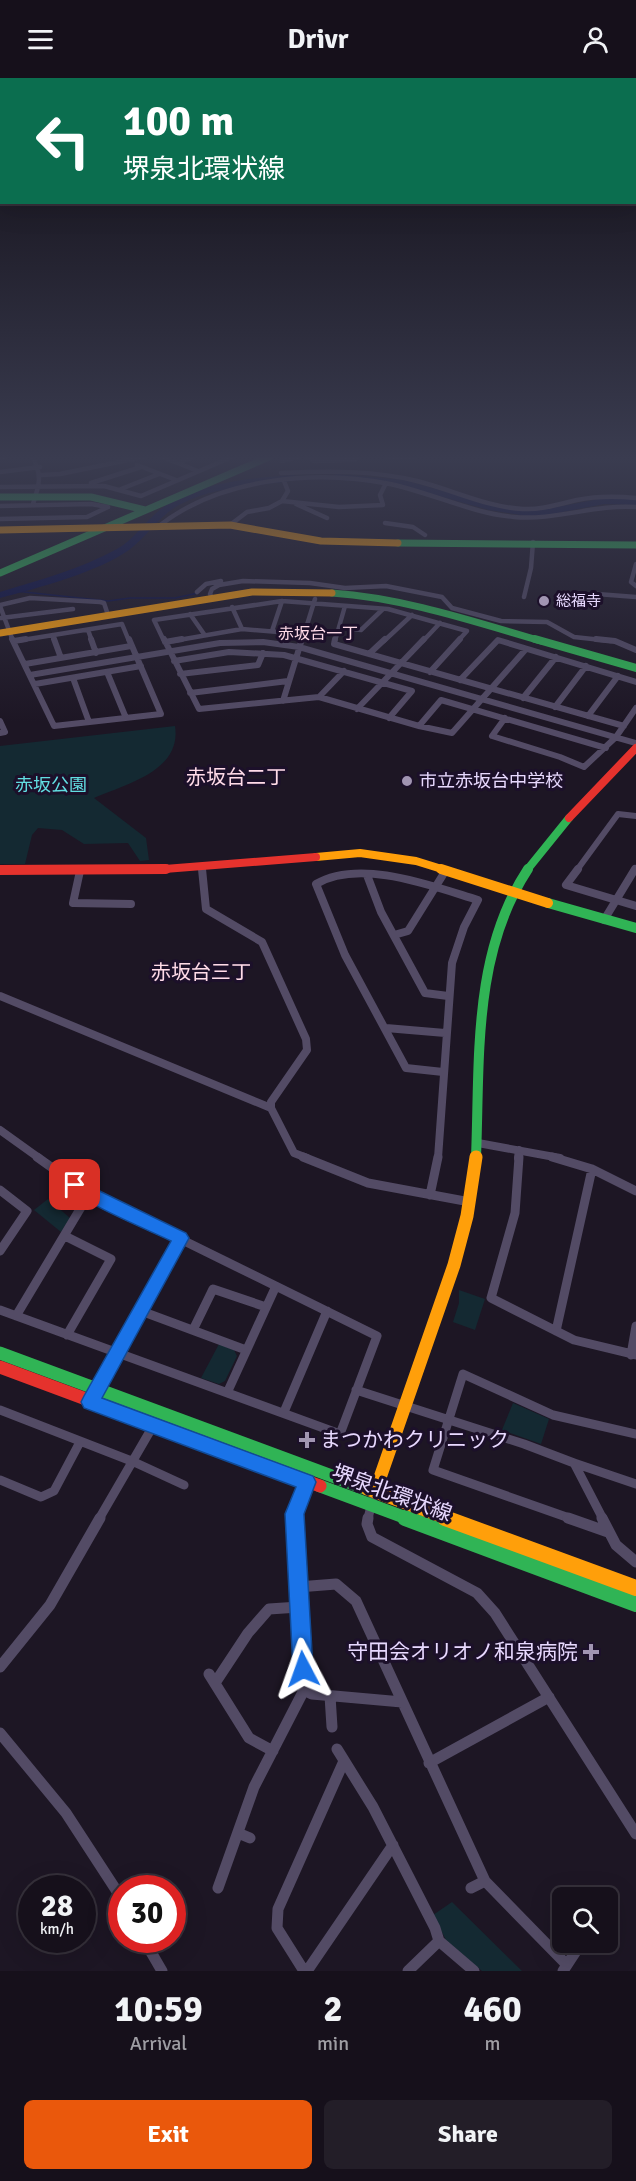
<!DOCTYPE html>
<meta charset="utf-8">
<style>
:root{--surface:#16101b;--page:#231e28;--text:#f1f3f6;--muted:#9e9da3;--line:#35303a;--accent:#ea580c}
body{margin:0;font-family:Signika,"Noto Sans JP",sans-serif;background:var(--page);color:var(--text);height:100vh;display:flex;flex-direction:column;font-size:22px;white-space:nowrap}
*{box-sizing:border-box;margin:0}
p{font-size:20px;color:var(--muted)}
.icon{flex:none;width:33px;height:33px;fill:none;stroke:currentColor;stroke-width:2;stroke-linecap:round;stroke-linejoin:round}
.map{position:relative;height:1893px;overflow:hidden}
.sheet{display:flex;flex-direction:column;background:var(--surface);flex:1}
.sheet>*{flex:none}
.hud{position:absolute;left:0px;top:0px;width:636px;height:126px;box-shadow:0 6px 24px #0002,0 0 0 2px var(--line);background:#0b6e4f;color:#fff;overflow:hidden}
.fabs{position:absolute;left:552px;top:1809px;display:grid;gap:12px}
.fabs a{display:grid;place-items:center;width:66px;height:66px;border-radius:9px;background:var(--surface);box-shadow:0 6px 24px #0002,0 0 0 2px var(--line);font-size:30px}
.speed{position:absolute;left:18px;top:1797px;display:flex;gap:12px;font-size:30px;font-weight:700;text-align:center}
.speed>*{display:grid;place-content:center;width:78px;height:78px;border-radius:50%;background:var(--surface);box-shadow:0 6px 24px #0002,0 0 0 2px var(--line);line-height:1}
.speed small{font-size:15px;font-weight:400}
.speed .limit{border:9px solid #d22;background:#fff;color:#111}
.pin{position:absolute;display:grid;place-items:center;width:51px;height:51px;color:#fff;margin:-26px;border-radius:12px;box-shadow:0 3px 9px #0006}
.me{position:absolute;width:66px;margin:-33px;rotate:356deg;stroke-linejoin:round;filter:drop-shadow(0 0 4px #0008)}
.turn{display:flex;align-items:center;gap:21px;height:126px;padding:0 24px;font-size:27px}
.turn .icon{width:78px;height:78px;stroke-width:2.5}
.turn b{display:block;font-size:42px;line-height:51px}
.eta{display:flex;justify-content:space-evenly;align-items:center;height:102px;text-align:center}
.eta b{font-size:36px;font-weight:700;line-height:42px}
.button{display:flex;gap:12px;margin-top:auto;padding:12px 24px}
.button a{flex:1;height:69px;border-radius:9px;background:var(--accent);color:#fff;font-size:24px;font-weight:700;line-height:69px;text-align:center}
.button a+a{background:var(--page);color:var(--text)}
header{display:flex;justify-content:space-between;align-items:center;height:78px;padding:0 24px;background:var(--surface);font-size:27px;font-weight:700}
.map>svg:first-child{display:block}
.green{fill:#142932}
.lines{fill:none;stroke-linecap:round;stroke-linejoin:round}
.stream{stroke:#0c1046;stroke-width:1.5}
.river{fill:#0c1046;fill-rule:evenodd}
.street-far4{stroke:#534b65;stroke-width:4.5}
.street-far3{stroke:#534b65;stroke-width:6}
.street-far2{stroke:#534b65;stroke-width:8}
.street-far1{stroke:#534b65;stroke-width:9}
.street{stroke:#534b65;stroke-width:11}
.fast-far4{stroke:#30b455;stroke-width:7}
.fast-far3{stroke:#30b455;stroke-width:8}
.fast-far2{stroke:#30b455;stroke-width:10}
.fast-far1{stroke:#30b455;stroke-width:13}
.fast{stroke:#30b455;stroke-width:16}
.slow-far4{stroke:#ff9f0a;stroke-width:7}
.slow-far3{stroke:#ff9f0a;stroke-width:8}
.slow-far2{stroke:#ff9f0a;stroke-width:10}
.slow-far1{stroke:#ff9f0a;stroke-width:13}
.slow{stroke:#ff9f0a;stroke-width:16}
.jam-far2{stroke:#e5322d;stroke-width:8}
.jam-far1{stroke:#e5322d;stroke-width:10}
.jam{stroke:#e5322d;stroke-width:13}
.route{fill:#1a73e8;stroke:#114b97;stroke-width:1.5}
.poi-dot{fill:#a195b2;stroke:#1c102a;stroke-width:2}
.labels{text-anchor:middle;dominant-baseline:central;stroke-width:6;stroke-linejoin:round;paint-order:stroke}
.far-poi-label{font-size:15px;fill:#e8d9ff;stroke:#1c102a;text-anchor:start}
.far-neighbourhood-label{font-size:16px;fill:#ffdbe8;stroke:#1c102a}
.poi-label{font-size:18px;fill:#e8d9ff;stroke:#1c102a;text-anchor:start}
.park-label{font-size:18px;fill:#62dee2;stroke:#1c102a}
.neighbourhood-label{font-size:20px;fill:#ffdbe8;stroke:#1c102a}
.near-poi-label{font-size:21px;fill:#e8d9ff;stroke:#1c102a;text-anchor:start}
.near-street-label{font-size:21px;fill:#e8d9ff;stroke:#1c102a}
</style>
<header><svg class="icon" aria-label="menu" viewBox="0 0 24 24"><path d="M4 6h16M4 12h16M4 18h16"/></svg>Drivr<svg class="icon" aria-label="person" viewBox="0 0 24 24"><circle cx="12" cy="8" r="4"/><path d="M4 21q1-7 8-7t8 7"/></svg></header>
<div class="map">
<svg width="636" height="1893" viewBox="0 0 636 1893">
<rect width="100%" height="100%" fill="#1d1624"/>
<path class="green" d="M175 648C182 693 126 706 94 720L146 760 149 782 140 783 128 765 84 766 62 752 38 750 32 757 25 786H0V668Z
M48 1121 70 1140 61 1154 34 1132Z
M459 1212 485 1221 475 1252 453 1244 459 1225Z
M219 1266 234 1272 237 1278 225 1303 219 1306 201 1300Z
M513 1325 549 1341 541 1366 502 1352Z
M452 1824 522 1893H482L446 1862 433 1837Z"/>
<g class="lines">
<path class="stream" d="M15 513 108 523 130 520H175L198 515"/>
<path class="river" d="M336 396 404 402 490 426 527 432 547 431 604 420 636 421V427L604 426 547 437 527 438 489 432 403 408 333 401 332 399Z
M294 397 298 400 297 402C258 409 217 407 181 426 159 437 148 458 129 472 98 494 38 510 0 520V514C39 502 81 491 117 471 135 461 145 443 161 431 197 404 251 400 294 397Z"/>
<path class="street-far4" d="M0 379H5
M32 379C43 396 39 408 33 426
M162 379 198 393
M308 379 314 383 355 382 359 379
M388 379H415
M282 383 297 379
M178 385 194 379
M137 387 176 402
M0 394 40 389
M281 395C327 393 373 392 417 403 453 412 486 429 523 431 542 432 559 426 577 422 596 418 616 418 636 420
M41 397 60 396 143 379
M284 403 288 413 282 423 339 429 383 427 380 417 386 405
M91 405 141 389
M0 409 104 408 141 418 232 379
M121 411 159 396
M296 426 327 440
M0 428 91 426 108 429
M0 441 87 439 108 429
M385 445 413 449 425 457
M230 447 247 434 269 430 282 423
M159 448C220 400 315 391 390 406 432 415 471 435 514 439 555 443 595 426 636 429
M636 486 631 504 636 508
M197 514 206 506 221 503
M597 516 636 519
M524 519 531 490 533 464
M212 520 210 516 212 511 219 507 243 503 310 505 345 510 386 508 442 519 452 530 501 543 547 544 574 559 611 563
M0 527 30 520 100 524 104 525 108 537
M0 528 13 563
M232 529 242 551
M190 536 204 556
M1 540 73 531
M339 549 361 552 383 531
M88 552 92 563
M272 553 282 523
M53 557 55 563
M16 563 122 546 129 563
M164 563 154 542 282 523 388 531 467 553 458 563
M173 563 242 551 303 556
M302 563 315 521
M335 563 345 528
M384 563 412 537
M423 563 440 545
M497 563H500"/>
<path class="street-far3" d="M12 561 54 648 161 636 129 561
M54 561 61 580
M91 561 96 575
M164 561 199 631 319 619 419 648 452 655 526 571
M335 561 334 566 624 648
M596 561 615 563 636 572
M14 563 26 561
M165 564 182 561
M369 576 385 561
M174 583 229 574 284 577 412 613 389 640
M25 586 131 568
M107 594 126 640
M430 594 460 561
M180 596 258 587 263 575
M30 597 220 565 263 564 299 569 636 665
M73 600 89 644
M460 602 498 562 636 604
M35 606 141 588
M190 615 288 603
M319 619 344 593
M523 620 556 579
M283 623 302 561
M555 629 586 588
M357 631 424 561
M588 638 618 598
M505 640 492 658 560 679 584 689 616 659 636 630
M0 643 5 654 0 655
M419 648 441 622 606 670
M202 789V792
M577 792 618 736 636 738
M635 792 636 790"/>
<path class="street-far2" d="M202 791 206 831 262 864 306 961 307 972 271 1024V1030L294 1075 307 1080
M578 791 566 807 636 828
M80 793 73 825 131 826
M367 797 381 834 425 915 448 918
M604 842 635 791
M394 857 408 853 446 792
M0 918 271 1030
M386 950 445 955
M0 1052 39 1080
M478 1065 560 1080
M438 1080 452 885 464 849 478 822C432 808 360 780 316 806L345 877 406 990 443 994
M518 1080 519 1072"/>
<path class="street-far1" d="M303 1079 368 1105 470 1124
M519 1079 515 1135 491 1220 574 1262 636 1277
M552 1079 592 1091 636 1113
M0 1112 27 1133 0 1173
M430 1117 438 1079
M65 1158 111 1181 67 1257
M0 1232 340 1356 377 1258 89 1116 37 1079
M141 1233 246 1272
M16 1238 89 1116
M193 1252 213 1211 266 1229
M556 1253 592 1091
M631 1277 636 1248
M97 1312 181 1160
M356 1312 524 1366 574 1385 603 1441
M227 1315 276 1208
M0 1332 134 1384 184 1407
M284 1334 327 1233
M574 1385 636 1406
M0 1402 41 1419 54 1413 80 1364
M99 1441 153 1348
M295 1441V1436L307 1404
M368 1441 372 1423
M572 1441 433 1392 463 1296 553 1337 636 1356"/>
<path class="street" d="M295 1440 304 1612
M368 1440 367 1446 372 1459 477 1515 495 1535 636 1756
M568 1440 608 1454
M602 1440 616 1467 636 1484
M298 1509 336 1506 356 1523 485 1803 567 1887
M0 1589 50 1527 100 1440
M209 1596 249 1660 273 1673
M215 1605 248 1555 269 1531 299 1529
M330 1618 332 1649
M0 1655 66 1735 122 1821
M337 1671 373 1729 435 1850 439 1863 474 1893
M429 1685 549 1619
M238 1755 250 1760
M218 1810 254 1709 304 1612 312 1616 402 1624
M471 1810 485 1803
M144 1862 162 1893
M304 1893 277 1850 278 1831 344 1683
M307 1893 393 1767
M408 1893 439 1863
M563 1893 582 1864"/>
<path class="fast-far4" d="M0 419H91L145 432
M398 465 636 467
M0 495 269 379
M332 515C404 520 472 543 541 563"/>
<path class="fast-far3" d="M535 561 636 590
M527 792 569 740"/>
<path class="fast-far2" d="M548 825 636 850
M476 1079C480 982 472 876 528 791"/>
<path class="fast-far1" d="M0 1275 367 1411
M320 1408 409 1441"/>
<path class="fast" d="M405 1440 636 1526"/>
<path class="slow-far4" d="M0 452 230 447 321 463 398 465
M0 555 252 514 332 515"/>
<path class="slow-far3" d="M316 779 360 775 416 783 445 792"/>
<path class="slow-far2" d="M441 791 548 825"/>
<path class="slow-far1" d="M367 1411 449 1441
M375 1414 454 1187 467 1138 476 1079"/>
<path class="slow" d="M445 1440 636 1510"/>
<path class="jam-far2" d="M569 740 636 670
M0 792H152L316 779"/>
<path class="jam-far1" d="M0 792 166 791"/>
<path class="jam" d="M0 1289 320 1408"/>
</g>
<linearGradient id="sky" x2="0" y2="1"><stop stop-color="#100c14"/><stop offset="0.59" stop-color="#3a3c50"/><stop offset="1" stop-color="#3a3c50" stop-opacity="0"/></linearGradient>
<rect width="636" height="644" fill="url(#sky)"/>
<path class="route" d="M75 1101 186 1155 189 1160 102 1320 313 1398 316 1404 304 1436 313 1591 310 1598 303 1601 296 1598 293 1591 285 1436 296 1409 84 1330 81 1324 84 1318 171 1163C151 1153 76 1123 68 1107L70 1102Z"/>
<g class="poi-dot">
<circle cx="544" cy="523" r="6"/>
<circle cx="407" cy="703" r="6"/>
<path d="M304 1353h6v6h6v6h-6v6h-6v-6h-6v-6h6z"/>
<path d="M588 1565h6v6h6v6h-6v6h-6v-6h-6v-6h6z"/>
</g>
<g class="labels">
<g class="far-poi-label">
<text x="556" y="523">総福寺</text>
</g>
<g class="far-neighbourhood-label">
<text x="318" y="556">赤坂台一丁</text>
</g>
<g class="poi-label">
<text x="419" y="703">市立赤坂台中学校</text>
</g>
<g class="park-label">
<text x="51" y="707">赤坂公園</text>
</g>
<g class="neighbourhood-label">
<text x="236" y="699">赤坂台二丁</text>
<text x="201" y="894">赤坂台三丁</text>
</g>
<g class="near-poi-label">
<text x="320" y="1362">まつかわクリニック</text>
<text x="578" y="1574" text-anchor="end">守田会オリオノ和泉病院</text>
</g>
<g class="near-street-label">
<text transform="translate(392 1415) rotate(20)">堺泉北環状線</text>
</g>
</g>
</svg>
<div class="fabs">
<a><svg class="icon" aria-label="search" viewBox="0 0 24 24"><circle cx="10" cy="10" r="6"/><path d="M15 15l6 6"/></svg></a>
</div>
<div class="speed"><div>28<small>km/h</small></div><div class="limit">30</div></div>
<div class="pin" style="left:75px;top:1107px;background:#d93025"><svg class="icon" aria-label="arrive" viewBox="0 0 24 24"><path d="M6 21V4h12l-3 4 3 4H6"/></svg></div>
<svg class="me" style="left:303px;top:1591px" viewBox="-20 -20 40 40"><path d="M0-17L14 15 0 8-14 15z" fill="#1a73e8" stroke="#fff" stroke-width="4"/></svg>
<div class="hud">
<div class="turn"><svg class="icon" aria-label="left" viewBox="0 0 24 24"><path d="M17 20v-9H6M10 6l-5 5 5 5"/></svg><div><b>100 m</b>堺泉北環状線</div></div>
</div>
</div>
<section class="sheet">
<div class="eta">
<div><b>10:59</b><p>Arrival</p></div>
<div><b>2</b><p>min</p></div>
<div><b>460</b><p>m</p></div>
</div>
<div class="button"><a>Exit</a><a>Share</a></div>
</section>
